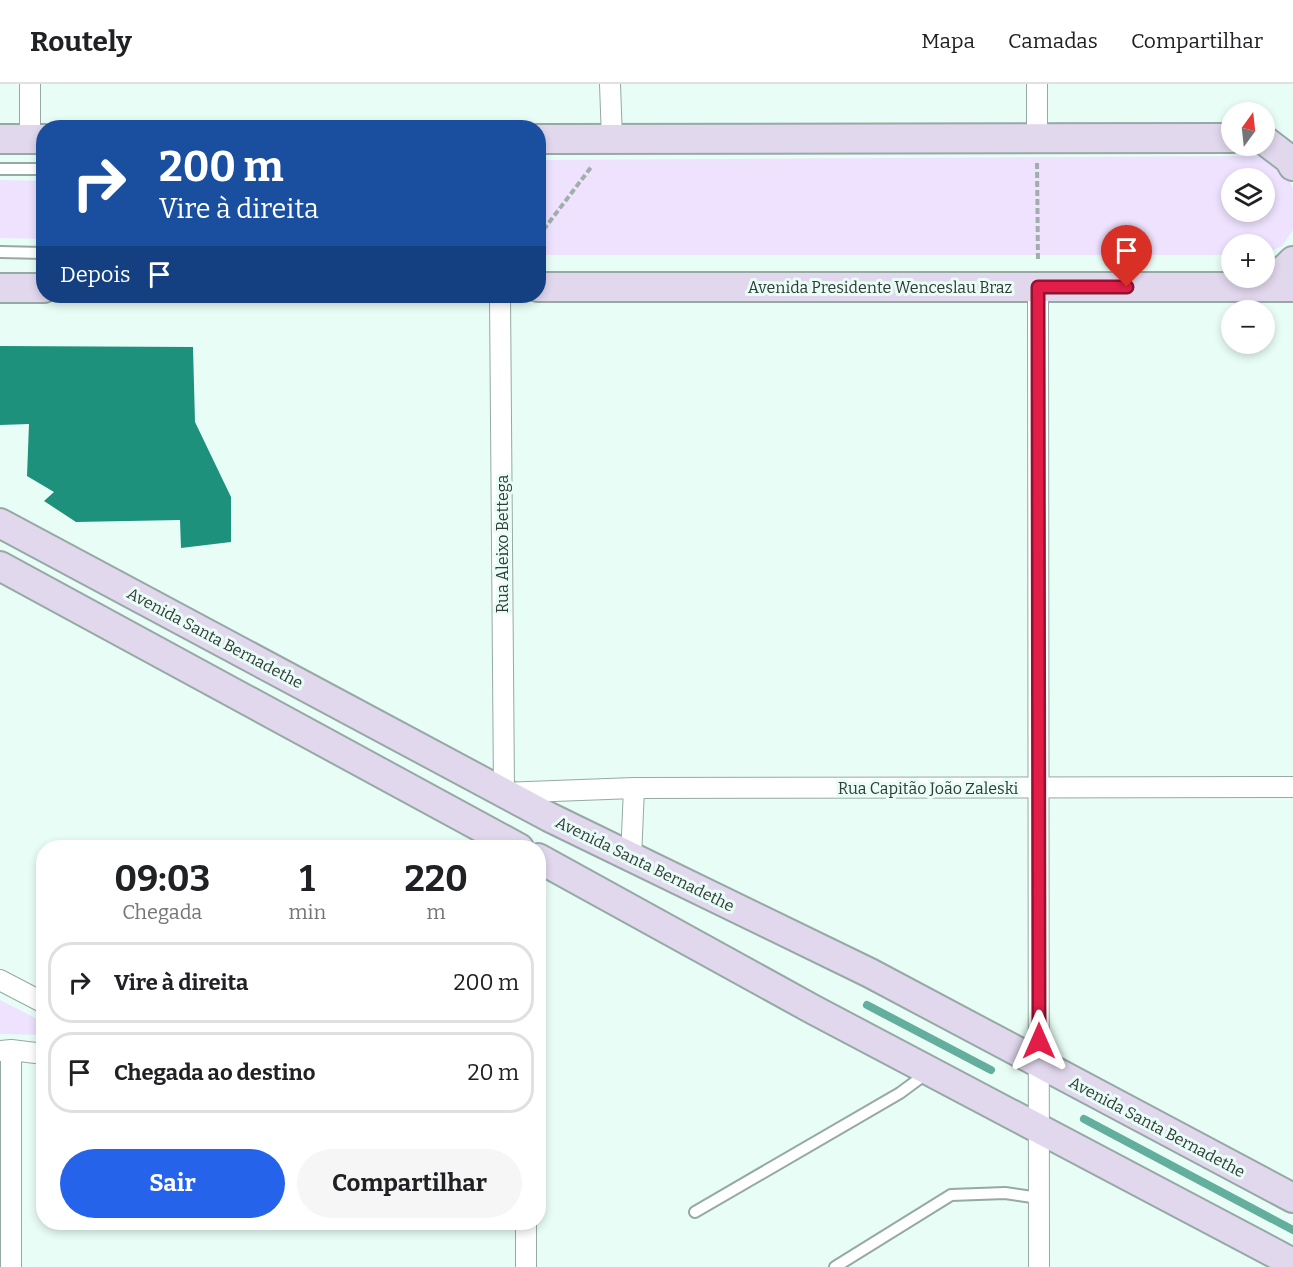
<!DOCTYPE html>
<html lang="pt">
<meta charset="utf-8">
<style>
:root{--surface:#fff;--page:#f6f6f6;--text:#202124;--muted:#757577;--line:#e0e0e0;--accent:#2563eb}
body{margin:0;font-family:Bitter,serif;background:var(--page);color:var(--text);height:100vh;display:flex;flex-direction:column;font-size:22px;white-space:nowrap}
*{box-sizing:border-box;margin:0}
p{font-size:20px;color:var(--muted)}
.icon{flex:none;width:33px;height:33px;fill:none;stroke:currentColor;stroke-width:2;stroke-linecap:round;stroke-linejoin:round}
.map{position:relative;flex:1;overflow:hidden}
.side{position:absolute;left:36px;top:756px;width:510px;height:390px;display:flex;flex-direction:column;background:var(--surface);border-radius:24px;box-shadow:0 3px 9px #0003}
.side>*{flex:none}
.banner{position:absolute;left:36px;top:36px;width:510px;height:183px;border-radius:24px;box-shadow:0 3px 9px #0003;background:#1a4fa0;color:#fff;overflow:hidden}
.needle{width:39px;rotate:15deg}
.fabs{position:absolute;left:1221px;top:18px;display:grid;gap:12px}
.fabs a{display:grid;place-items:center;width:54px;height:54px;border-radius:50%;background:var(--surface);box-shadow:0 3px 9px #0003;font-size:30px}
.pin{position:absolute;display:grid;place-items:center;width:51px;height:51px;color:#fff;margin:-62px -26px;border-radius:50% 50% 50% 0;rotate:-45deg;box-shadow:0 0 6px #0007}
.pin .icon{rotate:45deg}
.me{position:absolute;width:66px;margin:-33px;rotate:0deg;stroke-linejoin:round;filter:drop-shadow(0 0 4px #0008)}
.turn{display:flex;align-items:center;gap:21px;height:126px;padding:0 24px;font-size:27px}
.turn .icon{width:78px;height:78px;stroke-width:2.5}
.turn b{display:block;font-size:42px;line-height:51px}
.then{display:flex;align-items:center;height:57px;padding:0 24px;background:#0003;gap:12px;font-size:22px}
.eta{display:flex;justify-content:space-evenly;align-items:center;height:102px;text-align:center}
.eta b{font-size:36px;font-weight:700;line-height:42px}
.button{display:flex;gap:12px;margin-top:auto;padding:12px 24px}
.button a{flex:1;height:69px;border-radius:36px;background:var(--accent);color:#fff;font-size:24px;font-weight:700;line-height:69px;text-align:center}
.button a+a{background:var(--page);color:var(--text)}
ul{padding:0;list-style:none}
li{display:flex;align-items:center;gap:18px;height:81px;margin:0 12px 9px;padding:0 12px;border:3px solid var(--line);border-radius:24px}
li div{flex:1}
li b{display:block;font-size:22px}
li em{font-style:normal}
header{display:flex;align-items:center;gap:36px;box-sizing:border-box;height:84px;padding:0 30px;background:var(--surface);border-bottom:2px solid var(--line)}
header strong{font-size:28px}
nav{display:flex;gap:33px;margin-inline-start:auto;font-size:21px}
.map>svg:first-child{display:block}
.green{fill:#eee2fe;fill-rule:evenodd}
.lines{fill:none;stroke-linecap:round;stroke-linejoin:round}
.stream{stroke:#63ae9d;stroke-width:8}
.building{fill:#1d917c}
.lane-casing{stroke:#96a9a4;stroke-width:14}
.street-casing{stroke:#96a9a4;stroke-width:22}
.secondary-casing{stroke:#96a9a4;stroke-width:32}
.path{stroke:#a0afaa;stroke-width:4;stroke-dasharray:6 3;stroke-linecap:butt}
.lane{stroke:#fff;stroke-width:10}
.street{stroke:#fff;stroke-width:20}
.secondary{stroke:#e2d8ee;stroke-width:28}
.route-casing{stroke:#92132f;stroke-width:15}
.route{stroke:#e11d48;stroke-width:10}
.labels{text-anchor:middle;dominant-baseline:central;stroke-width:6;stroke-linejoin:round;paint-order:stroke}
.street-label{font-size:16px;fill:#333a38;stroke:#e9fdf7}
</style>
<header>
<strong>Routely</strong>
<nav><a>Mapa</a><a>Camadas</a><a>Compartilhar</a></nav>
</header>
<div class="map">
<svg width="1293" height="1183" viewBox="0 0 1293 1183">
<rect width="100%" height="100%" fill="#e9fdf7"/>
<path class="green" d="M1262 72 1283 82 1293 104V146L1282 162 1265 170 1264 160H1232L1231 171H539L538 76ZM1232 94H1264V128H1232Z
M0 96 43 97V155L0 154Z
M0 916 43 938V951L0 950Z"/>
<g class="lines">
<path class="stream" d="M867 921 991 986
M1084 1035 1293 1146"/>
</g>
<path class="building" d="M0 262 193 263 195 338 231 413V458L181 464 180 436 76 438 44 417 54 408 27 392 29 340 0 341Z"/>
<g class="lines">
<g class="lane-casing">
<path id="lane" d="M0 85H44
M0 168 44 169
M695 1128 900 1009 927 989
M835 1183 951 1111 1005 1109 1039 1114"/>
</g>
<g class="street-casing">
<path id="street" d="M30 0V55
M610 0 612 55
M1037 0V54
M1038 203 1039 1183
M500 212 504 709 634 704 1293 703
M631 774 634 704
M0 896 44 919
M0 967 11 966 44 970
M11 1183V966
M526 1183V1138"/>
</g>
<g class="secondary-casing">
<path id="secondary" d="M0 55H44
M538 55 1232 54
M1264 56 1289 75 1293 82
M538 203H1293
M1262 203 1287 183 1293 177
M0 204H44
M0 439 549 733 870 889 1293 1114
M0 482 519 764
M538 774 814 926 1293 1179"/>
</g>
<path class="path" d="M1037 79 1038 177
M538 153 592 82"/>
<use href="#lane" class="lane"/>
<use href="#street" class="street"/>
<use href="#secondary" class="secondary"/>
</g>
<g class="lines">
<g class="route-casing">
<path id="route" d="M1039 957 1038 203H1127"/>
</g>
<use href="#route" class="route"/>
</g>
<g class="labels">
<g class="street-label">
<text x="880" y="203">Avenida Presidente Wenceslau Braz</text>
<text transform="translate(502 460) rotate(-90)">Rua Aleixo Bettega</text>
<text transform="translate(215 554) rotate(28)">Avenida Santa Bernadethe</text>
<text x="928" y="704">Rua Capitão João Zaleski</text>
<text transform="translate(645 780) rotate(26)">Avenida Santa Bernadethe</text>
<text transform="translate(1157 1043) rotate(28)">Avenida Santa Bernadethe</text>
</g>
</g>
</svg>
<div class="fabs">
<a><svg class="needle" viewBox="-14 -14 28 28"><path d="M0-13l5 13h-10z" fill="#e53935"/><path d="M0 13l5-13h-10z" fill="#757577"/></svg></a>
<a><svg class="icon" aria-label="layers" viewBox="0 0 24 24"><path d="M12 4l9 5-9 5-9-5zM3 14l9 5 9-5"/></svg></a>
<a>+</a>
<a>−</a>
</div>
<div class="pin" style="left:1127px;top:203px;background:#d93025"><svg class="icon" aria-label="arrive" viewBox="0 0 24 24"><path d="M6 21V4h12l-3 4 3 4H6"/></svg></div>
<svg class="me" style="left:1039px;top:957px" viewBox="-20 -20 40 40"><path d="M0-17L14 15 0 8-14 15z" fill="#e11d48" stroke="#fff" stroke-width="4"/></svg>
<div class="banner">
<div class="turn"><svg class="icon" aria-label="right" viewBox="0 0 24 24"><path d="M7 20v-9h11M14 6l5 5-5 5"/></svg><div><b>200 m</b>Vire à direita</div></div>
<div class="then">Depois<svg class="icon" aria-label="arrive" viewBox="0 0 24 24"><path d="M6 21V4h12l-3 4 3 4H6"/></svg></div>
</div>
<section class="side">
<div class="eta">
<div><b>09:03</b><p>Chegada</p></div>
<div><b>1</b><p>min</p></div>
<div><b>220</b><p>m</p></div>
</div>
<ul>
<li><svg class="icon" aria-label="right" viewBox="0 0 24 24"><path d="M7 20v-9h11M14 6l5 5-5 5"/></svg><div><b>Vire à direita</b></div><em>200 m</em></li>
<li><svg class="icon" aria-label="arrive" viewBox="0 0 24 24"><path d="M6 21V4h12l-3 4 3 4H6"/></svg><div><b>Chegada ao destino</b></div><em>20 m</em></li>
</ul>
<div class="button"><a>Sair</a><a>Compartilhar</a></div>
</section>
</div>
